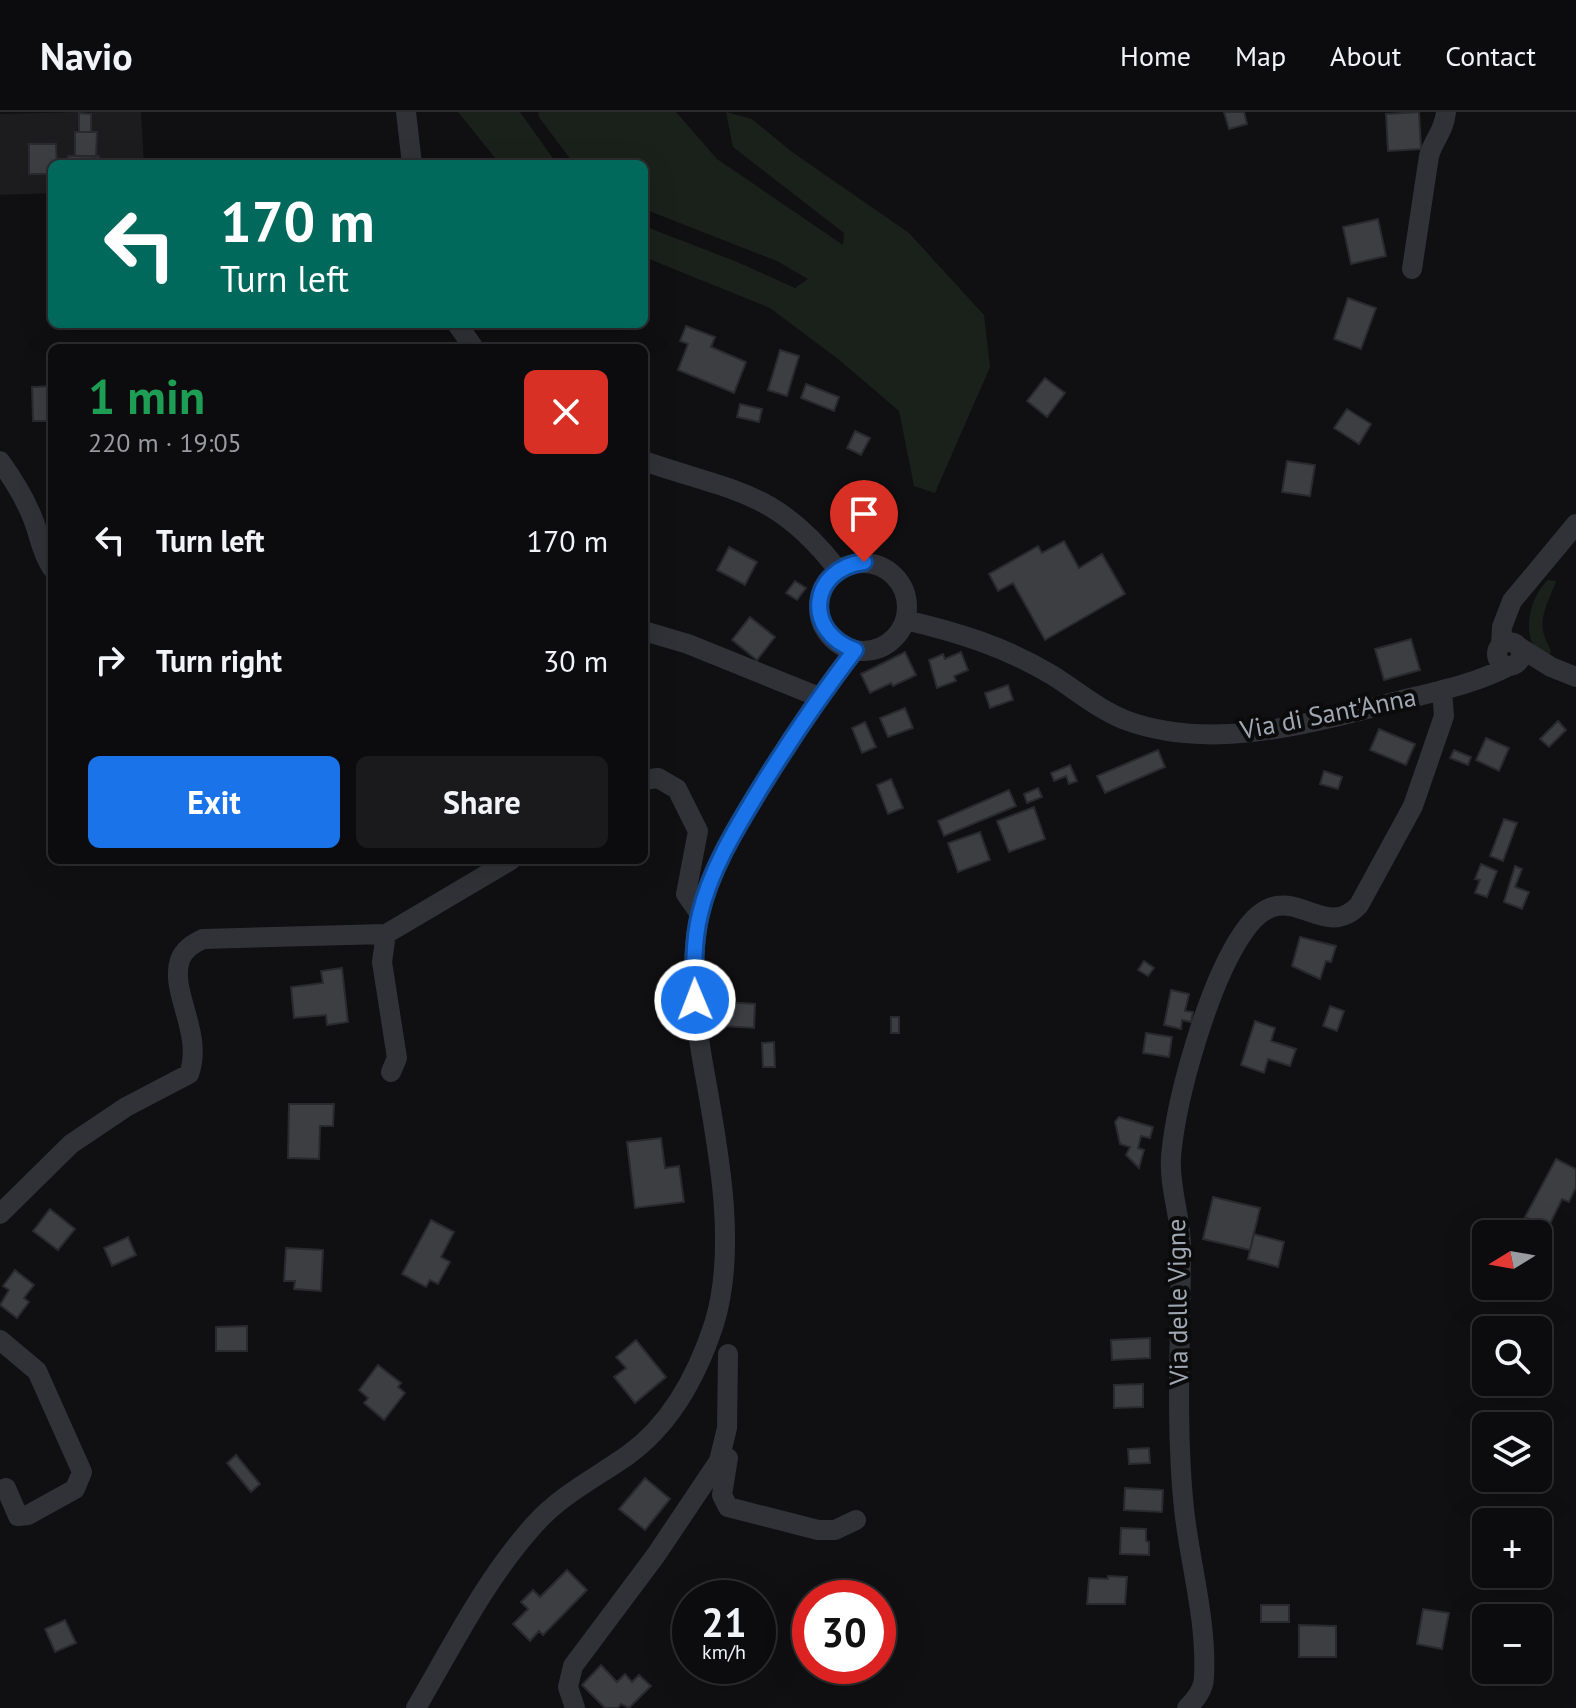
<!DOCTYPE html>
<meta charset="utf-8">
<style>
:root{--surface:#0c0c0e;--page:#1a1a1c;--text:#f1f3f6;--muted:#9a9b9e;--line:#2c2c2e;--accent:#1a73e8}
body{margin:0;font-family:"PT Sans",sans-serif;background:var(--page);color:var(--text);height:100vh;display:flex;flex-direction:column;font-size:30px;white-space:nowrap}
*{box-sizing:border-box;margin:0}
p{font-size:26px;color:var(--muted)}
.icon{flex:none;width:44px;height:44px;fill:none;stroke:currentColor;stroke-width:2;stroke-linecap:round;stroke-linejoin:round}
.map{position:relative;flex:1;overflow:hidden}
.side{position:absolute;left:48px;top:232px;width:600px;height:520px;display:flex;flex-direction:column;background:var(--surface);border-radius:12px;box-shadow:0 8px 32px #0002,0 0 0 2px var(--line)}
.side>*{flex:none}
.hud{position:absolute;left:48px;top:48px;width:600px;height:168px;border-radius:12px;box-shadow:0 8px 32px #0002,0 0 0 2px var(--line);background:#00695c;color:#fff;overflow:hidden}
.needle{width:52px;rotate:259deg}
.tools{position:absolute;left:1472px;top:1108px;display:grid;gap:16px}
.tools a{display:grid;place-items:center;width:80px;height:80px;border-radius:12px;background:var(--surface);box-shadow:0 8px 32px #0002,0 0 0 2px var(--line);font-size:40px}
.speed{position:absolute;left:672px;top:1468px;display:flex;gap:16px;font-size:40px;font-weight:700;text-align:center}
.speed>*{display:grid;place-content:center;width:104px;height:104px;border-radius:50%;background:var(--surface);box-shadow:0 8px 32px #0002,0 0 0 2px var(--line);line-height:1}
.speed small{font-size:20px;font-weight:400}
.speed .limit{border:12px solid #d22;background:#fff;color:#111}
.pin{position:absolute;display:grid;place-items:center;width:68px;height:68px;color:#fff;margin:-82px -34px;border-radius:50% 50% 50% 0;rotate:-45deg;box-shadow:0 0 8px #0007}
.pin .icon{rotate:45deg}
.me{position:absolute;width:88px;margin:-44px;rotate:359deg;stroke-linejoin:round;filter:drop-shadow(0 0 6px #0008)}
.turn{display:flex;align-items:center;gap:28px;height:168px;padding:0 40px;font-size:36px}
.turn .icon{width:104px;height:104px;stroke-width:2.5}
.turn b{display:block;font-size:56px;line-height:68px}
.round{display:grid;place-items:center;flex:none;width:84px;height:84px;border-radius:12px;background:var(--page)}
.summary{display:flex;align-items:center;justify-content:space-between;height:136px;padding:0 40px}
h1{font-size:48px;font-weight:700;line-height:60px;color:#1e9e55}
.cta{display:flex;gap:16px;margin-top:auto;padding:16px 40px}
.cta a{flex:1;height:92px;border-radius:12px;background:var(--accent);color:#fff;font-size:32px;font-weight:700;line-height:92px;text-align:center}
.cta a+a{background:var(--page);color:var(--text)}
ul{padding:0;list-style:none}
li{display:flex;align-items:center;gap:24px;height:120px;padding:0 40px}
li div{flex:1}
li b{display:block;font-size:30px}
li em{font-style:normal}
header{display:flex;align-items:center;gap:48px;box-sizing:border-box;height:112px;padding:0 40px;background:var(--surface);border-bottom:2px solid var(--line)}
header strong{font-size:38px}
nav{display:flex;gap:44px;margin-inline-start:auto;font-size:28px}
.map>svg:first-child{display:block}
.built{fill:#1c1c1e}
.green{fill:#1a211a}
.building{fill:#3c3e42;stroke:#2a2a2e;stroke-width:2}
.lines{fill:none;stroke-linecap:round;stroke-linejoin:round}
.minor{stroke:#313237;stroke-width:20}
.route-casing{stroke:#114b97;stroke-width:20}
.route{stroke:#1a73e8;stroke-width:14}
.labels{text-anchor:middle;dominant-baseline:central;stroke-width:8;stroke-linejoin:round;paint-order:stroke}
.street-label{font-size:26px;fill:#a0a8b3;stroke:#0b0b0c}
</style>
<header>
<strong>Navio</strong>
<nav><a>Home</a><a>Map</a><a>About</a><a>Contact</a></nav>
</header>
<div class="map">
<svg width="1576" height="1596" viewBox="0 0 1576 1596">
<rect width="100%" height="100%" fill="#101012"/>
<path class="built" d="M79 0 75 44 69 45V52H57L56 32H29V62H52V81L0 83V2Z
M90 0H141L144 52H99V45H96L97 21 91 20Z"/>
<path class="green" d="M458 0H520L557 52H500Z
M538 0H676L717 47 843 133 844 121 733 35 726 0 752 7 792 40 909 121 984 203 990 255 935 381 914 374 899 299 838 247 770 196 644 145V114L737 150 795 176 808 167 777 149 644 97V52H574L539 5Z
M1548 468 1556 469C1546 497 1534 510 1551 538L1548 547C1544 543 1536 538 1534 534 1522 515 1533 481 1548 468Z"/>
<path class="building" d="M1224 0H1244L1247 12 1229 17Z
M1419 0 1421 37 1388 39 1386 2Z
M79 1 91 2V20H79Z
M75 20H97L96 45 75 44Z
M29 32H56L57 52H52V62H29Z
M68 44H99V52H69Z
M1378 107 1386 144 1351 152 1343 115Z
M1348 186 1376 196 1361 237 1334 227Z
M686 214 715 225 711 235 746 250 734 281 678 258 688 232 680 229Z
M780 238 799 244 787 284 768 278Z
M1045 266 1065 281 1047 305 1027 289Z
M806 272 839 285 834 299 801 286Z
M52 274V309H33L32 275Z
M740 292 762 297 759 310 737 305Z
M1347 297 1371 312 1359 332 1334 316Z
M855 319 870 326 861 343 847 336Z
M1287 349 1315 353 1310 384 1282 380Z
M1064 429 1079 456 1102 442 1125 482 1045 528 1013 471 998 479 989 462 1038 434 1042 441Z
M729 435 757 450 745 473 717 458Z
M795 469 806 476 797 488 786 481Z
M750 505 775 525 757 548 732 528Z
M1411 527 1420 558 1384 568 1375 537Z
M905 540 916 563 893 574 891 571 870 581 861 562Z
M961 540 968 558 954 564 956 569 937 576 929 548 943 542 945 547Z
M1008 573 1013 588 990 596 985 581Z
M905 596 913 616 888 625 880 606Z
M1558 609 1566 618 1549 635 1540 627Z
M865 610 876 635 862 641 852 616Z
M1379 617 1415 632 1406 653 1370 638Z
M1486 626 1509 636 1499 659 1476 648Z
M1158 638 1165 655 1105 681 1097 664Z
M1454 638 1471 645 1468 653 1450 646Z
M1070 653 1077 669 1069 672 1066 664 1054 669 1051 661Z
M1324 659 1342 665 1338 677 1320 672Z
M891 667 903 696 888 702 877 673Z
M1038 676 1042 685 1027 691 1024 682Z
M1009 678 1016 694 944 724 938 709Z
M1034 695 1045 727 1009 740 997 709Z
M1504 707 1517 711 1503 749 1490 744Z
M980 720 990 748 958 760 948 731Z
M1481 752 1497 759 1487 785 1475 781 1480 768 1475 767Z
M1515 754 1522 757 1515 775 1529 780 1522 797 1504 790Z
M1300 825 1336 834 1331 850 1326 849 1320 867 1292 854Z
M1144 849 1154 856 1148 864 1138 858Z
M342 856 348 910 327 913 326 903 294 906 291 875 323 871 321 859Z
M722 868 726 890 755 892 754 916 708 913 702 871Z
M1171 878 1189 882 1185 899 1193 900 1191 910 1182 908 1181 917 1164 913Z
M1330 894 1344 899 1337 919 1323 914Z
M891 905H899V921H891Z
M1255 909 1275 916 1271 929 1296 937 1290 954 1268 947 1264 961 1241 953Z
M1146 921 1172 925 1169 945 1143 941Z
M774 930 775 955H763L762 931Z
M289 992H334L333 1014H320L319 1047 288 1046Z
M1119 1005 1153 1015 1150 1026 1141 1024 1138 1036 1144 1038 1139 1056 1126 1043 1130 1035 1120 1032 1115 1010Z
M661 1026 665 1056 679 1054 684 1090 635 1096 627 1030Z
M1556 1047 1576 1057V1075L1569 1090 1562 1087 1548 1116 1525 1105Z
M1213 1085 1260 1096 1250 1138 1203 1127Z
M50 1097 75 1117 58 1138 33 1119Z
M431 1108 454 1120 441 1145 450 1150 438 1172 430 1168 426 1175 402 1162Z
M1254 1122 1284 1130 1278 1155 1248 1147Z
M128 1125 136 1143 112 1154 104 1136Z
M286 1136 323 1138 321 1179 294 1177 295 1169H284Z
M15 1158 34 1173 24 1186 29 1190 17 1206 0 1193 9 1178 3 1174Z
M247 1214V1239H216V1215Z
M1150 1226V1246L1112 1248 1111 1228Z
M636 1228 666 1265 635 1291 614 1265 626 1256 616 1245Z
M378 1253 401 1271 398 1275 405 1281 384 1308 364 1291 368 1286 359 1278Z
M1143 1272V1295L1114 1296V1273Z
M1149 1336 1150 1351 1129 1352 1128 1337Z
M236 1343 260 1372 251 1380 227 1351Z
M645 1366 670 1387 645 1418 619 1397Z
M1125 1376 1163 1378 1162 1400 1124 1398Z
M1121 1416 1146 1417V1429L1149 1430V1443L1120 1442Z
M567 1458 587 1478 543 1523 539 1519 530 1529 513 1512 528 1497 521 1490 533 1478 540 1485Z
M1108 1464 1127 1465 1125 1492H1087L1089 1466 1108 1467Z
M1261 1493H1289V1510H1261Z
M1423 1497 1449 1501 1442 1537 1417 1532Z
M65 1508 76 1531 55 1540 45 1517Z
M1299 1513 1336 1514V1545H1299Z
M601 1553 617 1570 625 1562 632 1570 639 1563 651 1574 629 1596 621 1592 618 1596H605L582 1573Z"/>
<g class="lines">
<path class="minor" d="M406 0 412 52
M1412 157 1429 44C1434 26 1444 20 1446 0
M457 212 474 236
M0 349C13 367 25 386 33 407 40 424 41 440 52 456
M644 349C732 380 776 377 838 458
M819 495a44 44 0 1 1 88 0a44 44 0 1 1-88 0Z
M905 508C957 520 1006 535 1052 563 1076 578 1098 597 1125 608 1211 640 1308 612 1394 590 1433 580 1473 573 1509 554
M644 519 688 532 819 585
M1497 542a12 12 0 1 1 24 0a12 12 0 1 1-24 0Z
M1501 533 1502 515 1512 489 1576 412
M1519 535 1551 555 1576 565
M644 668 658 666 677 677 698 719 686 782 700 802
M391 960 397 946 382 850 386 822 511 748
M0 1102 71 1032 126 995 189 962C204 922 169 879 180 848 184 837 193 832 203 827L386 822
M0 1228 37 1259 82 1360 75 1377 28 1403 18 1404 6 1376
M728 1346 722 1383 728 1395 818 1418H835L856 1408
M416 1596C453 1533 486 1466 535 1412 562 1382 597 1365 628 1343 671 1312 698 1261 714 1212 739 1132 716 1026 702 946 694 899 690 852 699 806 709 759 737 714 762 674 791 627 821 582 855 538
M575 1596 568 1575 573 1554 656 1443 719 1349 727 1316 728 1242
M1187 1596C1195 1588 1204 1578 1204 1565 1207 1509 1190 1452 1184 1397 1175 1310 1181 1223 1181 1135 1181 1105 1169 1076 1171 1045 1176 985 1209 870 1243 821 1287 755 1321 834 1359 793L1413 694 1444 604 1442 578"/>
</g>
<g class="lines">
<g class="route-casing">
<path id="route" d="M695 888C694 860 693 830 700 802 710 759 735 718 758 680 788 631 820 584 855 538 803 520 809 457 864 450"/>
</g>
<use href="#route" class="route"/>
</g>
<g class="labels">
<g class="street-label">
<text transform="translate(1328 601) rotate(-11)">Via di Sant'Anna</text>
<text transform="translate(1177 1190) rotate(-91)">Via delle Vigne</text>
</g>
</g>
</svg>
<div class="tools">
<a><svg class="needle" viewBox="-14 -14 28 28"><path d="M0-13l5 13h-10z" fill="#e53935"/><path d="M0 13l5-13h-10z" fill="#9a9b9e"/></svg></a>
<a><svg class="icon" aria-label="search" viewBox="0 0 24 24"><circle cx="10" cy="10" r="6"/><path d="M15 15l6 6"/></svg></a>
<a><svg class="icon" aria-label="layers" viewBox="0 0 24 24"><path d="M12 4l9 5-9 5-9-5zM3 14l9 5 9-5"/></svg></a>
<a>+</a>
<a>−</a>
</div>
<div class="speed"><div>21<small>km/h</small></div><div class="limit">30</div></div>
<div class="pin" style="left:864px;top:450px;background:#d93025"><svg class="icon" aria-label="arrive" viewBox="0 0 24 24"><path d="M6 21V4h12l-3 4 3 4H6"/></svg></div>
<svg class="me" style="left:695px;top:888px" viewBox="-20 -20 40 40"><circle r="17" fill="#1a73e8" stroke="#fff" stroke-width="3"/><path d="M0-11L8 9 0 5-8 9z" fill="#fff"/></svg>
<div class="hud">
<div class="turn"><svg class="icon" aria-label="left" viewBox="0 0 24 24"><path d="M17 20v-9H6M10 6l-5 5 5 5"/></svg><div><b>170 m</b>Turn left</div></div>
</div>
<section class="side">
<div class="summary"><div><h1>1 min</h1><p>220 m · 19:05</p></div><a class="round" style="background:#d93025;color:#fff"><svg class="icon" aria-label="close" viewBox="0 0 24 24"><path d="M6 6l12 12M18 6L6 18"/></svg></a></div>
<ul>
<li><svg class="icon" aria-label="left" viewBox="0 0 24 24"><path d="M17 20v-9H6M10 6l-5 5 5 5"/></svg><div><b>Turn left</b></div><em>170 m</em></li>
<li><svg class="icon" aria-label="right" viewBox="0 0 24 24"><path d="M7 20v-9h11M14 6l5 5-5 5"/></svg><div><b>Turn right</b></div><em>30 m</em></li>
</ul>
<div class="cta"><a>Exit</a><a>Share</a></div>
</section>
</div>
